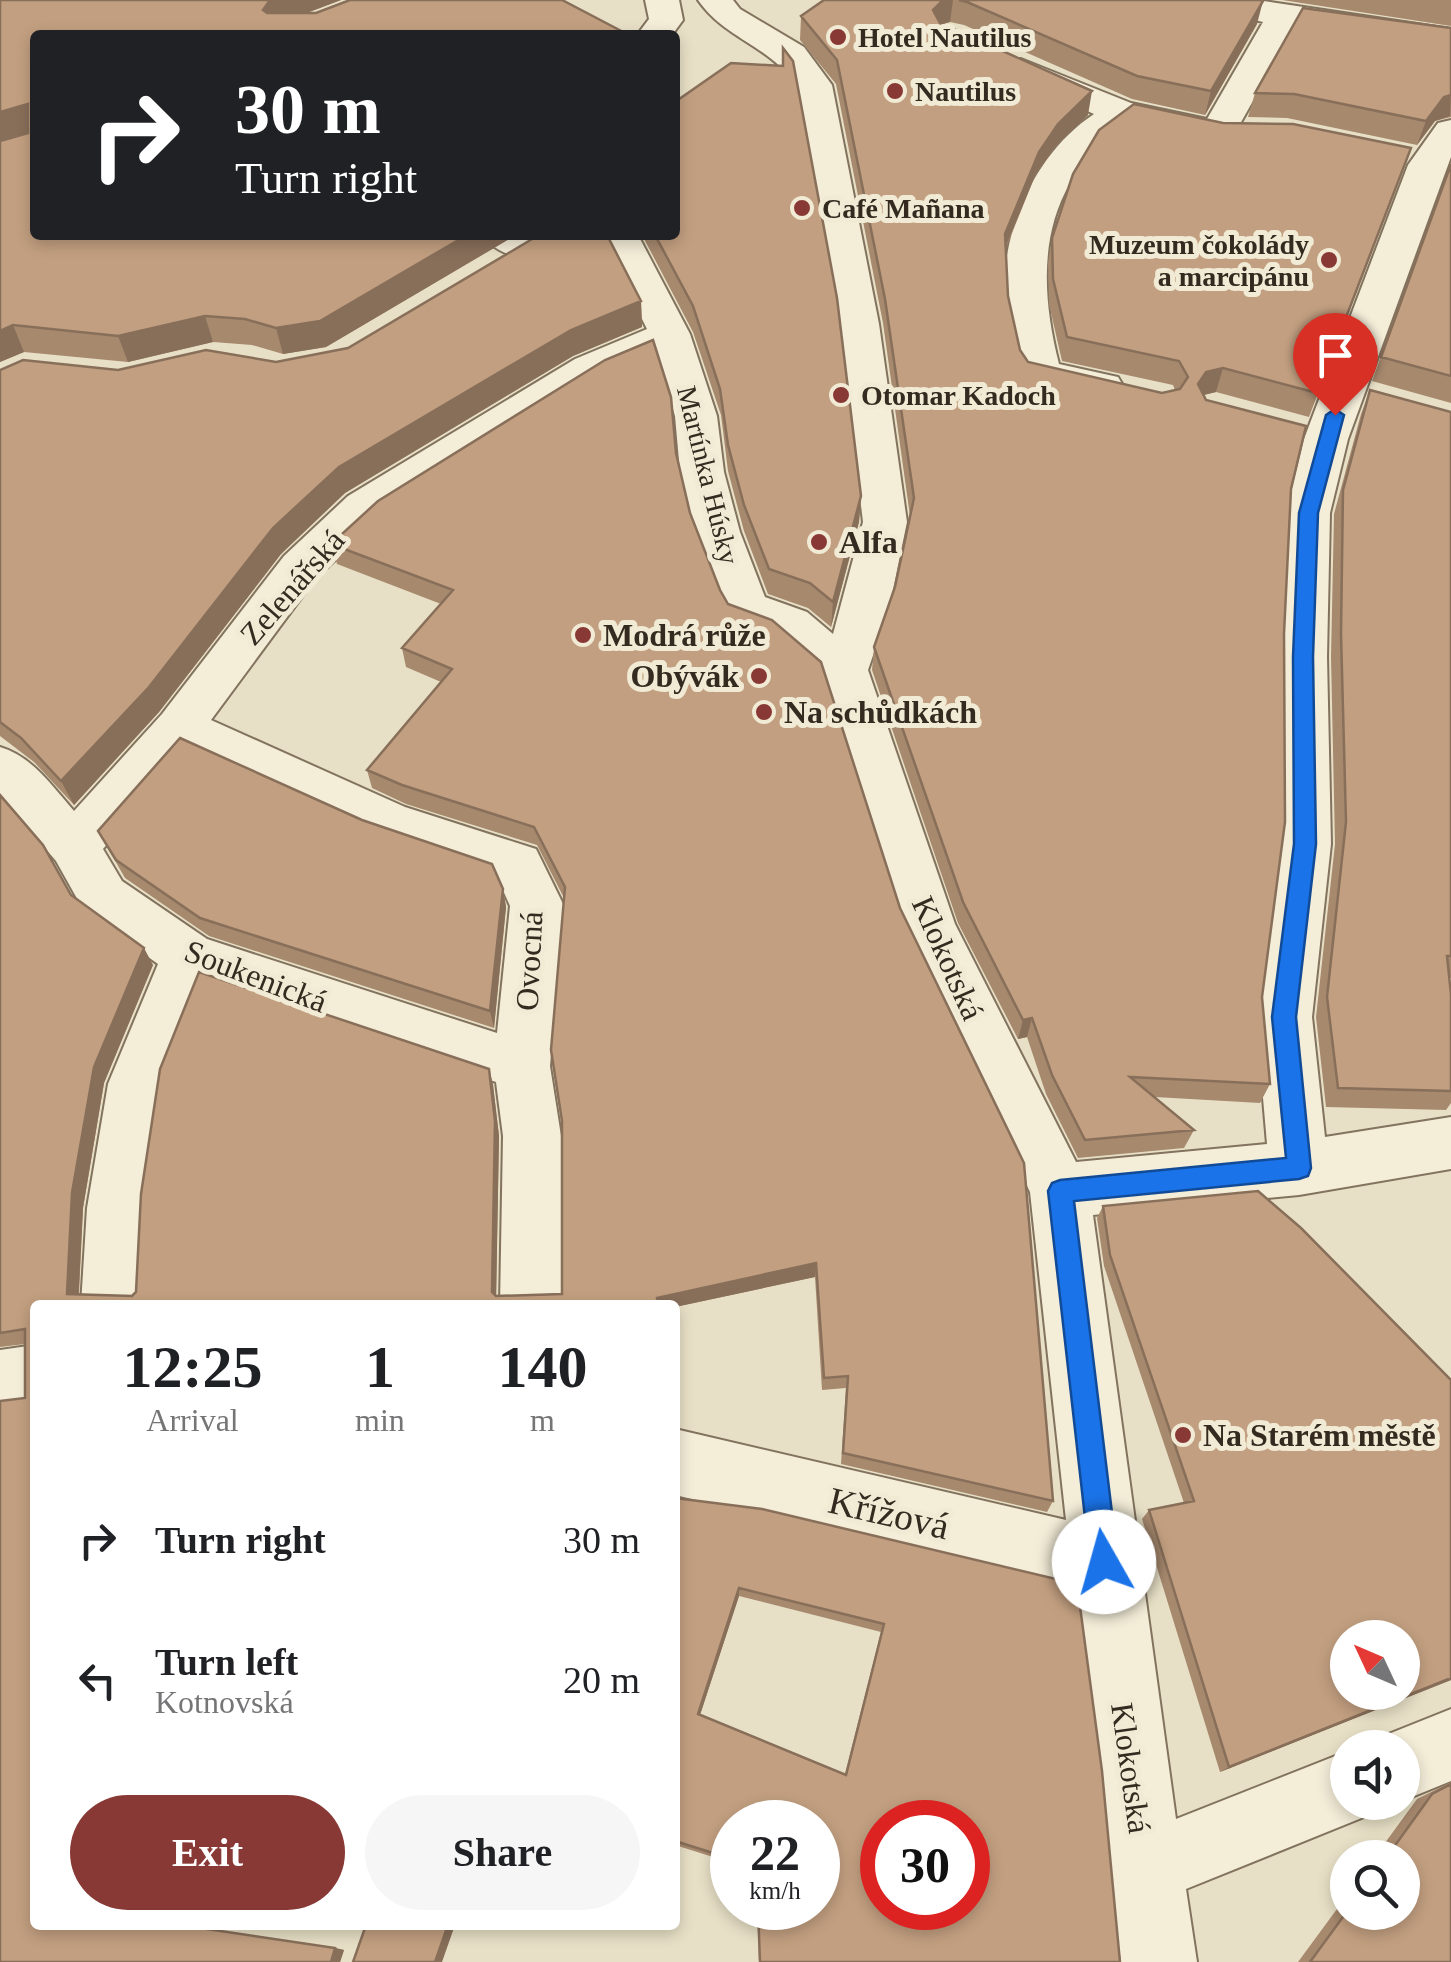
<!DOCTYPE html>
<meta charset="utf-8">
<style>
:root{--surface:#fff;--page:#f6f6f6;--text:#202124;--muted:#757577;--accent:#893935}
body{margin:0;font-family:Georgia,serif;background:var(--page);color:var(--text);height:100vh;display:flex;flex-direction:column;font-size:38px;white-space:nowrap}
*{box-sizing:border-box;margin:0}
p{font-size:32px;color:var(--muted)}
.icon{flex:none;width:55px;height:55px;fill:none;stroke:currentColor;stroke-width:2;stroke-linecap:round;stroke-linejoin:round}
.map{position:relative;flex:1;overflow:hidden}
.panel{position:absolute;left:30px;top:1300px;width:650px;height:630px;display:flex;flex-direction:column;background:var(--surface);border-radius:10px;box-shadow:0 5px 15px #0003}
.panel>*{flex:none}
.top-card{position:absolute;left:30px;top:30px;width:650px;height:210px;border-radius:10px;box-shadow:0 5px 15px #0003;background:#202124;color:#fff;overflow:hidden}
.needle{width:65px;rotate:314deg}
.buttons{position:absolute;left:1330px;top:1620px;display:grid;gap:20px}
.buttons a{display:grid;place-items:center;width:90px;height:90px;border-radius:50%;background:var(--surface);box-shadow:0 5px 15px #0003;font-size:50px}
.speed{position:absolute;left:710px;top:1800px;display:flex;gap:20px;font-size:50px;font-weight:700;text-align:center}
.speed>*{display:grid;place-content:center;width:130px;height:130px;border-radius:50%;background:var(--surface);box-shadow:0 5px 15px #0003;line-height:1}
.speed small{font-size:25px;font-weight:400}
.speed .limit{border:15px solid #d22;background:#fff;color:#111}
.pin{position:absolute;display:grid;place-items:center;width:85px;height:85px;color:#fff;margin:-102px -42px;border-radius:50% 50% 50% 0;rotate:-45deg;box-shadow:0 0 10px #0007}
.pin .icon{rotate:45deg}
.me{position:absolute;width:110px;margin:-55px;rotate:353deg;stroke-linejoin:round;filter:drop-shadow(0 0 8px #0008)}
.turn{display:flex;align-items:center;gap:35px;height:210px;padding:0 40px;font-size:45px}
.turn .icon{width:130px;height:130px;stroke-width:2.5}
.turn b{display:block;font-size:70px;line-height:85px}
.eta{display:flex;justify-content:space-evenly;align-items:center;height:170px;text-align:center}
.eta b{font-size:60px;font-weight:600;line-height:70px}
.action{display:flex;gap:20px;margin-top:auto;padding:20px 40px}
.action a{flex:1;height:115px;border-radius:60px;background:var(--accent);color:#fff;font-size:40px;font-weight:600;line-height:115px;text-align:center}
.action a+a{background:var(--page);color:var(--text)}
ul{padding:0;list-style:none}
li{display:flex;align-items:center;gap:30px;height:140px;padding:0 40px}
li div{flex:1}
li b{display:block;font-size:38px}
li em{font-style:normal}
.map>svg:first-child{display:block}
.lines{fill:none;stroke-linecap:round;stroke-linejoin:round}
.minor-casing{stroke:#82735e;stroke-width:4}
.minor{fill:#f4edd8;fill-rule:evenodd}
.wall{fill:#a7896e;fill-rule:evenodd}
.shaded-wall{fill:#886f5a}
.building{fill:#c29f80;stroke:#886f5a;stroke-width:2.5;fill-rule:evenodd}
.route{fill:#1a73e8;stroke:#114b97;stroke-width:2.5}
.poi-dot{fill:#893935;stroke:#f1ead4;stroke-width:4}
.labels{text-anchor:middle;dominant-baseline:central;stroke-width:10;stroke-linejoin:round;paint-order:stroke}
.far-poi-label{font-size:28px;font-weight:bold;fill:#342a20;stroke:#f1ead4;text-anchor:start}
.far-street-label{font-size:28px;fill:#342a20;stroke:#f1ead4}
.poi-label{font-size:32px;font-weight:bold;fill:#342a20;stroke:#f1ead4;text-anchor:start}
.street-label{font-size:32px;fill:#342a20;stroke:#f1ead4}
.near-street-label{font-size:38px;fill:#342a20;stroke:#f1ead4}
</style>
<div class="map">
<svg width="1451" height="1962" viewBox="0 0 1451 1962">
<rect width="100%" height="100%" fill="#e8e0c6"/>
<g class="lines">
<g class="minor-casing">
<path id="minor" d="M645 0H679L683 20 672 35H637L649 19Z
M698 0H733L740 9 804 47 832 85 879 324 907 522 889 609 868 670 955 924 1076 1162 1267 1144 1256 1017 1279 844V657L1286 513 1304 439 1408 165 1438 123 1451 120V157L1348 439 1330 513 1327 657 1331 844 1312 1017 1325 1137 1451 1117V1169L1299 1195 1093 1215 1176 1819 1348 1751V1802H1378L1374 1813 1186 1889 1197 1962H1121L1074 1590 675 1495V1429L1066 1520 1030 1192 901 924 823 679 773 636 729 620 723 608 694 532 680 472 675 416 656 355 605 377 380 518 316 578 211 720 405 807 536 849 564 906 550 1066 561 1136 562 1305H500L503 1136 496 1082 205 984 166 1084 147 1208 143 1305H81L87 1208 108 1084 158 964 84 911 56 861 0 795V747C33 757 52 786 74 811L162 714 284 556 348 496 575 359 647 329 600 235H638L690 334 717 416 724 472 740 532 765 597 807 612 833 634 863 522 839 324 796 85C768 44 726 40 698 0ZM187 752 369 835 498 879 510 906 497 1033 207 939 122 881 103 849Z
M1196 0H1257L1451 29V49L1294 28 1231 140C1217 143 1206 135 1195 138L1127 124C1041 182 1035 270 1059 364L1118 377 1124 387 1118 397 1103 400 1025 382 1019 373C1014 350 1007 327 1005 304 999 232 1035 153 1094 114L1009 77 1003 70 1009 63 1021 59 1131 103 1207 119 1263 22 1201 7Z
M483 235H531L545 248 540 256C519 261 495 253 483 235Z
M35 1345V1407L0 1412V1350Z
M1451 1709V1781L1402 1801V1748H1373L1376 1739Z"/>
</g>
<use href="#minor" class="minor"/>
</g>
<path class="wall" d="M0 0H341L307 13 35 235H516L326 347 283 354 252 345 213 342 128 362 24 352 0 362Z
M824 0H1260L1257 24 1205 115 1132 99 964 25 950 22 943 24 1088 115 1054 148 1035 176 1006 248 1008 296 1020 350 1028 362 1162 393 1175 390 1173 385 1062 361 1049 304 1048 263 1052 238 1223 123 1411 148 1309 417 1216 392 1204 395 1206 400 1291 489 1262 997 1270 1084 1260 1103 1155 1097 1194 1130 1184 1148 1078 1158 1046 1094 1027 1037 1018 1039 958 923 872 670 874 647 895 587 910 516 883 323 836 84 800 40 801 16Z
M1282 0H1451V26Z
M1451 28V117L1435 121 1417 145 1287 118 1248 117 1255 93Z
M783 48 861 496 859 522 831 627 808 608 768 594 744 531 728 471 721 415 693 332 642 235H675L782 66Z
M1451 163V403L1372 381Z
M641 301 642 327 573 356 345 493 281 554 159 712 74 805 34 762 0 736V370H118L276 362Z
M1370 390 1451 412V978H1449L1451 994V1103L1446 1110 1326 1107 1316 1017 1335 844 1331 657 1334 514 1361 414Z
M676 453 690 513 1053 1501 1047 1512 841 1464 846 1388 822 1390 815 1277 675 1307 35 1305V1925L335 1948 344 1950 340 1962H0L25 1398V1344L0 1347V795L71 896 153 965 104 1083 83 1208 79 1295 132 1296 489 1069 493 1085 499 1136 496 1296 562 1294 564 898 537 845 406 804 372 788 367 770 441 682 406 667 402 648 441 604 337 564 331 544Z
M98 831 503 889 506 907 494 1028 209 936 125 878Z
M1103 1206 1451 1380V1680L1220 1772 1142 1519 1149 1510 1184 1503 1104 1266 1097 1218Z
M675 1498 1077 1584 1120 1962H759L757 1908H818L732 1822V1863L675 1845ZM739 1596 881 1632 845 1774 700 1715Z
M1451 1782V1962H1298L1348 1894V1912L1402 1858H1374L1417 1799Z"/>
<path class="shaded-wall" d="M270 0H341L277 24 263 10Z
M948 0H953L950 22 938 25 933 10 941 2Z
M1263 1 1257 24 1205 115 1211 91Z
M1092 91 1088 115 1054 148 1035 176 1001 258 1005 234 1039 152 1058 124Z
M1451 95 1450 116 1435 121 1417 145 1426 121 1444 97Z
M28 104 35 131 0 141V112Z
M467 235H516L326 347 283 354 276 328Z
M641 301 642 327 573 356 345 493 281 554 159 712 74 805 61 781 273 528 339 467 571 330Z
M205 316 213 342 128 362 118 336Z
M13 325 24 352 0 362V331Z
M1223 368 1216 392 1199 396 1198 384 1206 372Z
M861 496 859 522 831 627 833 602Z
M503 889 506 907 494 1028 490 1011Z
M144 948 153 965 104 1083 83 1208 78 1305 67 1294 72 1193 94 1067Z
M1032 1018 1027 1037 1018 1039 1023 1020Z
M489 1069 493 1085 499 1136 496 1305 492 1292Z
M816 1263 815 1277 675 1307V1305H657V1298Z
M739 1588V1596L698 1721V1714Z
M1451 1678V1680L1220 1772 1229 1767Z
M448 1925H455L442 1962H435Z
M335 1948 344 1950 340 1962H331Z"/>
<path class="building" d="M0 0H270L263 10 267 13H316L350 0H562L629 35H35V235H467L320 321 276 328 245 319 205 316 118 336 13 325 0 331V141L28 133V104L0 112Z
M824 0H948L941 2 933 10 940 23 1092 91 1058 124 1039 152 1005 234 1008 296 1020 350 1028 362 1162 393 1180 389 1188 377 1179 361 1067 337 1053 279 1052 238 1073 174 1099 130 1134 104 1223 123 1293 124 1411 148 1317 393 1223 368 1206 372 1198 384 1206 400 1306 426 1291 489 1284 634 1285 822 1262 997 1270 1084 1130 1077 1194 1130 1085 1140 1052 1075 1032 1018 1023 1020 963 902 874 647 895 587 914 498 885 299 837 60 801 16Z
M959 0H1260L1263 1 1211 91 1137 76 967 2Z
M1303 8 1451 28V95L1444 97 1426 121 1294 94 1255 93Z
M783 48 793 61 837 298 861 496 833 602 810 583 769 569 744 505 728 445 720 389 693 306 655 235H675V102L731 63 783 66Z
M1451 164V376L1381 357Z
M539 235H607L641 301 571 330 339 467 273 528 149 687 61 781 21 738 0 722V370L23 360 118 370 206 350 276 362 348 348Z
M653 340 671 397 676 453 690 513 720 590 728 604 772 620 821 662 900 908 1024 1163 1053 1501 843 1453 848 1376 824 1378 816 1263 657 1298 658 1305H35V1925H180L335 1948 331 1962H0V1401L25 1398V1329L0 1333V795L43 845 71 895 144 948 94 1067 72 1193 67 1294 132 1296 136 1292 141 1194 160 1069 199 972 489 1069 495 1121 492 1292 496 1296 562 1294V1121L551 1050 565 887 534 827 402 785 367 770 452 669 402 648 453 590 331 544 378 501 605 360Z
M1370 390 1451 412V956H1447L1451 994V1091L1338 1088 1327 997 1346 822 1341 634 1343 490Z
M180 738 362 820 492 864 503 889 490 1011 200 918 116 860 98 831Z
M1258 1191 1301 1228 1451 1380V1678L1229 1767 1149 1510 1194 1501 1110 1255 1103 1206ZM1348 1638H1402V1692H1348Z
M675 1498 762 1509 1077 1584 1102 1771 1120 1962H760L758 1908H818V1822H732V1859L675 1841ZM739 1588 884 1624 846 1775 698 1714ZM882 1822H968V1908H882Z
M1451 1784V1962H1310L1348 1910V1912H1402V1858H1386L1432 1794Z
M366 1925H448L435 1962H353Z"/>
<path class="route" d="M1335 409 1344 415 1318 513 1313 657 1316 844 1296 1017 1311 1168 1308 1176 1299 1179 1074 1201 1118 1562 1114 1572 1104 1577 1094 1572 1090 1562 1048 1191 1052 1183 1060 1180 1286 1158 1272 1017 1294 844 1293 657 1299 513 1326 415Z"/>
<g class="poi-dot">
<circle cx="838" cy="37" r="10"/>
<circle cx="895" cy="91" r="10"/>
<circle cx="802" cy="208" r="10"/>
<circle cx="1329" cy="260" r="10"/>
<circle cx="841" cy="395" r="10"/>
<circle cx="819" cy="542" r="10"/>
<circle cx="583" cy="635" r="10"/>
<circle cx="759" cy="676" r="10"/>
<circle cx="764" cy="712" r="10"/>
<circle cx="1183" cy="1435" r="10"/>
</g>
<g class="labels">
<g class="far-poi-label">
<text x="858" y="37">Hotel Nautilus</text>
<text x="915" y="91">Nautilus</text>
<text x="822" y="208">Café Mañana</text>
<text x="1309" y="244" text-anchor="end">Muzeum čokolády<tspan x="1309" dy="32">a marcipánu</tspan></text>
<text x="861" y="395">Otomar Kadoch</text>
</g>
<g class="far-street-label">
<text transform="translate(708 475) rotate(76)">Martínka Húsky</text>
</g>
<g class="poi-label">
<text x="839" y="542">Alfa</text>
<text x="603" y="635">Modrá růže</text>
<text x="739" y="676" text-anchor="end">Obývák</text>
<text x="784" y="712">Na schůdkách</text>
<text x="1203" y="1435">Na Starém městě</text>
</g>
<g class="street-label">
<text transform="translate(292 587) rotate(-49)">Zelenářská</text>
<text transform="translate(948 958) rotate(66)">Klokotská</text>
<text transform="translate(529 961) rotate(-87)">Ovocná</text>
<text transform="translate(256 976) rotate(21)">Soukenická</text>
<text transform="translate(1131 1768) rotate(82)">Klokotská</text>
</g>
<g class="near-street-label">
<text transform="translate(889 1513) rotate(13)">Křížová</text>
</g>
</g>
</svg>
<div class="buttons">
<a><svg class="needle" viewBox="-14 -14 28 28"><path d="M0-13l5 13h-10z" fill="#e53935"/><path d="M0 13l5-13h-10z" fill="#757577"/></svg></a>
<a><svg class="icon" aria-label="sound" viewBox="0 0 24 24"><path d="M4 9h4l5-4v14l-5-4H4zM17 9q2 3 0 6"/></svg></a>
<a><svg class="icon" aria-label="search" viewBox="0 0 24 24"><circle cx="10" cy="10" r="6"/><path d="M15 15l6 6"/></svg></a>
</div>
<div class="speed"><div>22<small>km/h</small></div><div class="limit">30</div></div>
<div class="pin" style="left:1335px;top:415px;background:#d93025"><svg class="icon" aria-label="arrive" viewBox="0 0 24 24"><path d="M6 21V4h12l-3 4 3 4H6"/></svg></div>
<svg class="me" style="left:1104px;top:1562px" viewBox="-20 -20 40 40"><circle r="19" fill="#fff"/><path d="M0-13L10 11 0 6-10 11z" fill="#1a73e8"/></svg>
<div class="top-card">
<div class="turn"><svg class="icon" aria-label="right" viewBox="0 0 24 24"><path d="M7 20v-9h11M14 6l5 5-5 5"/></svg><div><b>30 m</b>Turn right</div></div>
</div>
<section class="panel">
<div class="eta">
<div><b>12:25</b><p>Arrival</p></div>
<div><b>1</b><p>min</p></div>
<div><b>140</b><p>m</p></div>
</div>
<ul>
<li><svg class="icon" aria-label="right" viewBox="0 0 24 24"><path d="M7 20v-9h11M14 6l5 5-5 5"/></svg><div><b>Turn right</b></div><em>30 m</em></li>
<li><svg class="icon" aria-label="left" viewBox="0 0 24 24"><path d="M17 20v-9H6M10 6l-5 5 5 5"/></svg><div><b>Turn left</b><p>Kotnovská</p></div><em>20 m</em></li>
</ul>
<div class="action"><a>Exit</a><a>Share</a></div>
</section>
</div>
